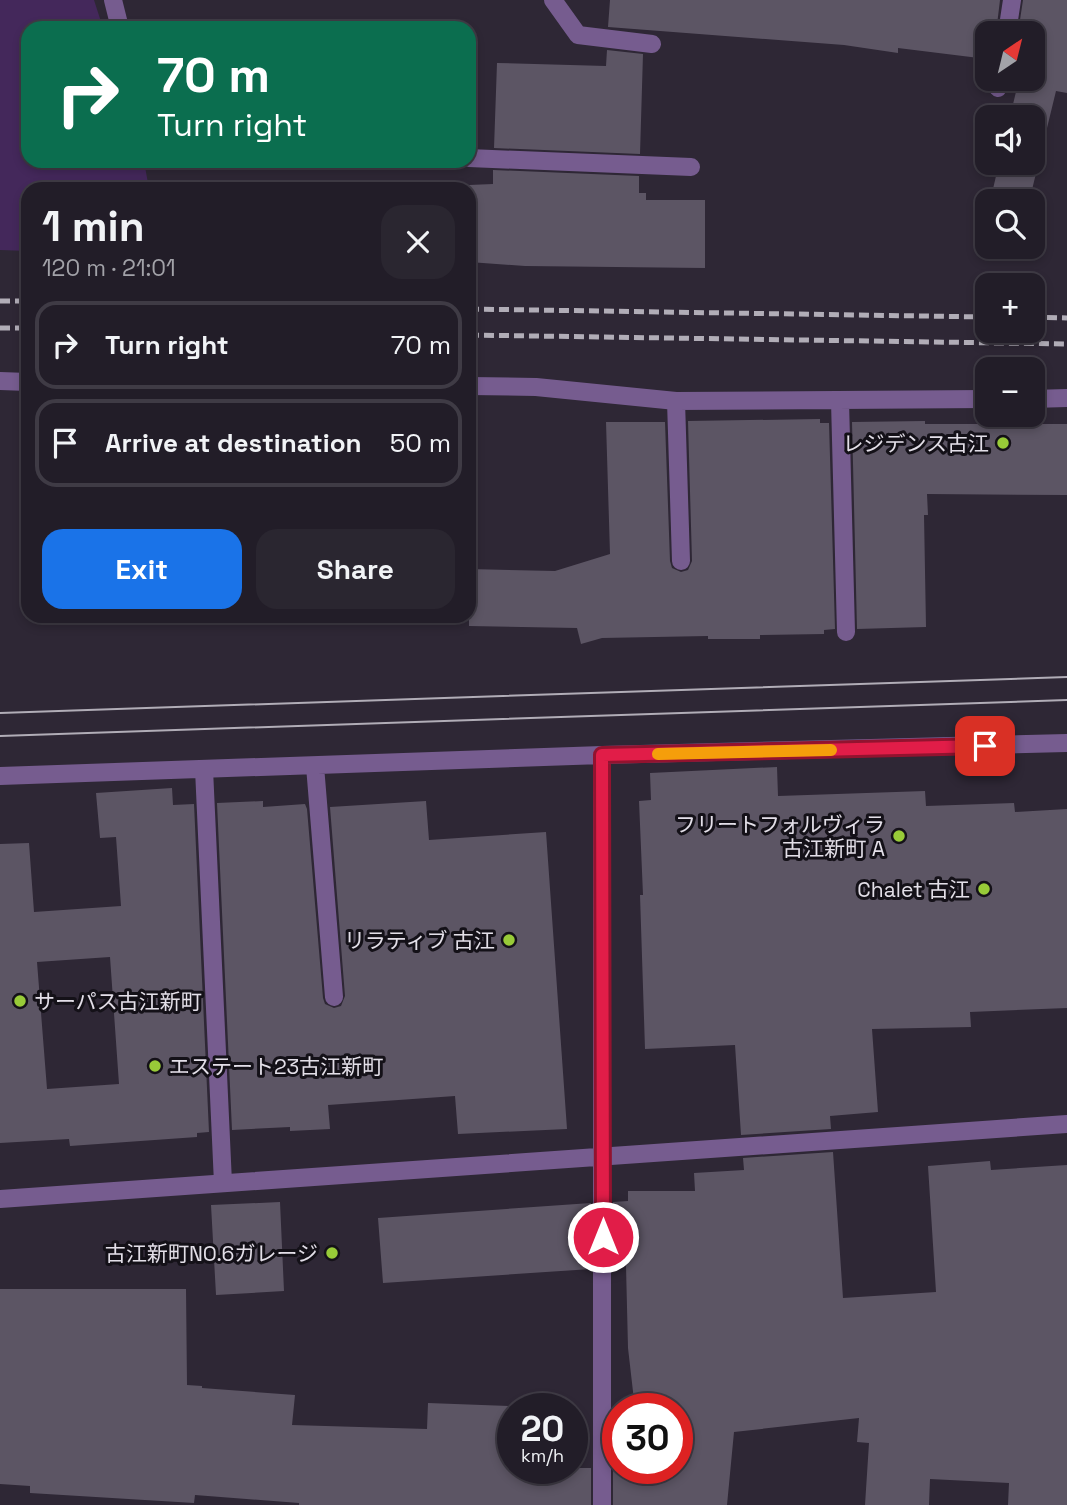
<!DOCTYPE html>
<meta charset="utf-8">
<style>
:root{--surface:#221d28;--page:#2a2630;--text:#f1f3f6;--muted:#a2a2a8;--line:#3f3b45;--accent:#1a73e8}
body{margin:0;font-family:"Space Grotesk","Noto Sans JP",sans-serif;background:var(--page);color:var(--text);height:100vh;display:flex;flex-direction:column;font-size:26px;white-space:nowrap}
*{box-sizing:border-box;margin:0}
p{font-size:23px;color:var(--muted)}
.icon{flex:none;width:38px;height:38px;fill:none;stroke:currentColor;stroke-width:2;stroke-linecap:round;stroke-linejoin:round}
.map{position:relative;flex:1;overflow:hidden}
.drawer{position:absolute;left:21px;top:182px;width:455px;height:441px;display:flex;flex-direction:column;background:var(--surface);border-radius:21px;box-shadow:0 4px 10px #0003,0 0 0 2px var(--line)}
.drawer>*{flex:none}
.top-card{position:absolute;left:21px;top:21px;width:455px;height:147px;border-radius:21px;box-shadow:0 4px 10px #0003,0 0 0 2px var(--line);background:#0b6e4f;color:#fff;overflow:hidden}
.needle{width:46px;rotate:35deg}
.controls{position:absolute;left:975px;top:21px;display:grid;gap:14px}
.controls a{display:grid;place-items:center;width:70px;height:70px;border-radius:14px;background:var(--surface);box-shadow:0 4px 10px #0003,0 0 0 2px var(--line);font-size:35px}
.speed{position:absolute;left:497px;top:1393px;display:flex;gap:14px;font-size:35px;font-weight:700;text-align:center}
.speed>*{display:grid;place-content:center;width:91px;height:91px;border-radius:50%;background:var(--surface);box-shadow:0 4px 10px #0003,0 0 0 2px var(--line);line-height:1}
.speed small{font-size:18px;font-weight:400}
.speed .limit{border:10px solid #d22;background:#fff;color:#111}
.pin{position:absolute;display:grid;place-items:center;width:60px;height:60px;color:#fff;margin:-30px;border-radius:14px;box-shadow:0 4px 10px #0006}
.me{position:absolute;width:77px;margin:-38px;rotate:0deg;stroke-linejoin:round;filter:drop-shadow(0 0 5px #0008)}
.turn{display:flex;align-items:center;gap:24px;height:147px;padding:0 21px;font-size:32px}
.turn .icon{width:91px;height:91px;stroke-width:2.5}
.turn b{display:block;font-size:49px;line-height:60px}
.round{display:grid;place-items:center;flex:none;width:74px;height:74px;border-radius:21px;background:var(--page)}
.overview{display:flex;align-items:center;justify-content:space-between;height:119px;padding:0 21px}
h1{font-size:42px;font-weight:800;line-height:52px}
.primary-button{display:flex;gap:14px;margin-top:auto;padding:14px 21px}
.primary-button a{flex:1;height:80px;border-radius:21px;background:var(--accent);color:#fff;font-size:28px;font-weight:800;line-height:80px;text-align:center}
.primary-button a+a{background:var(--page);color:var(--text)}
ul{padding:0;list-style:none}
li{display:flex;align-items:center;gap:21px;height:88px;margin:0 14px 10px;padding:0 7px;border:4px solid var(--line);border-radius:21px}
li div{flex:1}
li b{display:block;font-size:26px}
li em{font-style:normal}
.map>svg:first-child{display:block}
.green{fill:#44285b}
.building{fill:#5c5564;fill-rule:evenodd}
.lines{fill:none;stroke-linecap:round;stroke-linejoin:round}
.minor{stroke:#765c8f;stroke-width:18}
.tram{stroke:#b1adb7;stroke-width:2}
.rail{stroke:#b1adb7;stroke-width:5;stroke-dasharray:10 5;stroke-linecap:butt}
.route-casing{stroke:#92132f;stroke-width:18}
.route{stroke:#e11d48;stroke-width:12}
.slow{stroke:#f59e0b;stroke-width:12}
.poi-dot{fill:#98cb38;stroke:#141118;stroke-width:2.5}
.labels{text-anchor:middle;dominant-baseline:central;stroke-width:6;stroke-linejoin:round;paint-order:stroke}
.poi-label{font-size:21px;fill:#e3dfe8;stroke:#141118;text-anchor:end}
</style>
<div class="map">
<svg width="1067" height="1505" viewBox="0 0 1067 1505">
<rect width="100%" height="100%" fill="#2e2735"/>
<path class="green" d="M0 0H94L103 28H28V161H144L149 189H28V251L0 250Z"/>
<path class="building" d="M610 0H1000L996 33H987V59L898 48V53L844 45 608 27Z
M1023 0H1067V93L1056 91 1030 198 993 189 999 163H1032V117H1010L1019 79H1032V33H1018Z
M607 50 643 54 640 154 494 148 497 63 606 66Z
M493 170 639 176V193H646V200H705V268L525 266 469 262V185L493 184Z
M820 419V423H829L835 629 824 630V634L760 635V639H708V636L602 638 581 644 577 628 469 626V569L555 571 610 554 606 422H665L670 561 672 568 681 572 688 570 692 561 688 421Z
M925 421V424H1067V495L927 494 928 515H924L926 627 857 629 852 422Z
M777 767 778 796 925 791 926 806 1014 803 1015 812 1067 809V1008L970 1012 971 1027 872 1029 878 1112 830 1116 831 1129 741 1135 735 1045 645 1049 640 895H643L639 801 651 800 650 773Z
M172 788 173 805 194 804 209 1132 197 1133V1137L70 1146 69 1139 0 1143V844L29 843 34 912 121 906 116 837 100 838 96 793ZM110 957 119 1084 47 1089 37 962Z
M263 801V807L305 804 307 809 323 998 325 1004 334 1008 341 1006 345 996 330 807 426 801 429 840 546 832 567 1129 458 1134 455 1096 328 1105 330 1129 290 1131V1127L232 1130 217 803Z
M833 1152 843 1298 936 1292 928 1166 990 1161 991 1170 1067 1165V1505H1008L1009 1483 930 1479 929 1505H865L869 1443 857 1442 859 1418 734 1432 727 1505H613V1468H677V1409H635L628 1348 626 1266 613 1267V1202L628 1201V1191H695L694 1173 744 1170 743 1158Z
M280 1202 284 1291 216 1295 211 1205Z
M591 1203V1269L383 1283 378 1218Z
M0 1289H186L187 1385 202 1386V1388L295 1395 292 1425 427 1429 428 1403 509 1406V1409H513V1468H591V1505H299V1503L195 1495 194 1503 30 1493V1486L0 1484Z"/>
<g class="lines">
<path class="minor" d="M113 0 120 28
M553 0 578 35 652 44
M1007 33 1012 0
M998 88 999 79
M469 158 691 167
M0 381 28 382
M469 386 536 387 676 401 987 399
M1032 399 1067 398
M676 401 681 561
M840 401 846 632
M602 755V1505
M315 766 334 997
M204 769 223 1183
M0 776 602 755 1067 743
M0 1199 1067 1124"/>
<path class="tram" d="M0 713 1067 677
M0 736 1067 700"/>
<path class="rail" d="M0 301H28
M469 309 987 317
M1032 317 1067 318
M0 328H28
M469 335 1067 344"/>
</g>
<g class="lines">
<g class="route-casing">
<path id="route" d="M603 1237 602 755 985 746"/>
</g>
<use href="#route" class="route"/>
<path class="slow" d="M658 754 831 750"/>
</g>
<g class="poi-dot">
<circle cx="1003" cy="443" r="7"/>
<circle cx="899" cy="836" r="7"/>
<circle cx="984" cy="889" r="7"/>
<circle cx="509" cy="940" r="7"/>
<circle cx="20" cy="1001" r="7"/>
<circle cx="155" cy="1066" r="7"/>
<circle cx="332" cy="1253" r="7"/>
</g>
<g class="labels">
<g class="poi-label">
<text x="989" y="443">レジデンス古江</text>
<text x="885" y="824">フリートフォルヴィラ<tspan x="885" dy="24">古江新町 A</tspan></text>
<text x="970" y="889">Chalet 古江</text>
<text x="495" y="940">リラティブ 古江</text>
<text x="34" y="1001" text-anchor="start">サーパス古江新町</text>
<text x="169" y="1066" text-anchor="start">エステート23古江新町</text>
<text x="318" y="1253">古江新町NO.6ガレージ</text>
</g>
</g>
</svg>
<div class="controls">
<a><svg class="needle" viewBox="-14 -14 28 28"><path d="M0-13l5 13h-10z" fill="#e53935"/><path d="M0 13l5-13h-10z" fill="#a2a2a8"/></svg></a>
<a><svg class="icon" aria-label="sound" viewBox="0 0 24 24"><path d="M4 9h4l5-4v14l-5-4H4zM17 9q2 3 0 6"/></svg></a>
<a><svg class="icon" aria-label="search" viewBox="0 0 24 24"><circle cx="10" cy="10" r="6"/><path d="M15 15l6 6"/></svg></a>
<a>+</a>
<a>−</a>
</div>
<div class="speed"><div>20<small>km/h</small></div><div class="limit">30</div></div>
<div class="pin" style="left:985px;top:746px;background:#d93025"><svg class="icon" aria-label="arrive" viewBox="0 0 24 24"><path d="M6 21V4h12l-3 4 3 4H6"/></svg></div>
<svg class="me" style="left:603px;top:1237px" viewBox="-20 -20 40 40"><circle r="17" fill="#e11d48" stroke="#fff" stroke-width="3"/><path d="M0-11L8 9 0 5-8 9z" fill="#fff"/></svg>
<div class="top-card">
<div class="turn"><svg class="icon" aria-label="right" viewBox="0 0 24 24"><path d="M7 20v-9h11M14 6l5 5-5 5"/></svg><div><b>70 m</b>Turn right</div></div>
</div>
<section class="drawer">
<div class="overview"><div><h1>1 min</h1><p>120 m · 21:01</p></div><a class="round"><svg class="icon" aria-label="close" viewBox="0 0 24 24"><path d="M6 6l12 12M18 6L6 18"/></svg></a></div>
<ul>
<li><svg class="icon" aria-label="right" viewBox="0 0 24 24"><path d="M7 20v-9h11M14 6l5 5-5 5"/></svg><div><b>Turn right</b></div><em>70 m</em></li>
<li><svg class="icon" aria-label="arrive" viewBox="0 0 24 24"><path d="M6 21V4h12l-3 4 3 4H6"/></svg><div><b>Arrive at destination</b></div><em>50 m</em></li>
</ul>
<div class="primary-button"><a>Exit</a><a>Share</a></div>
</section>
</div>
